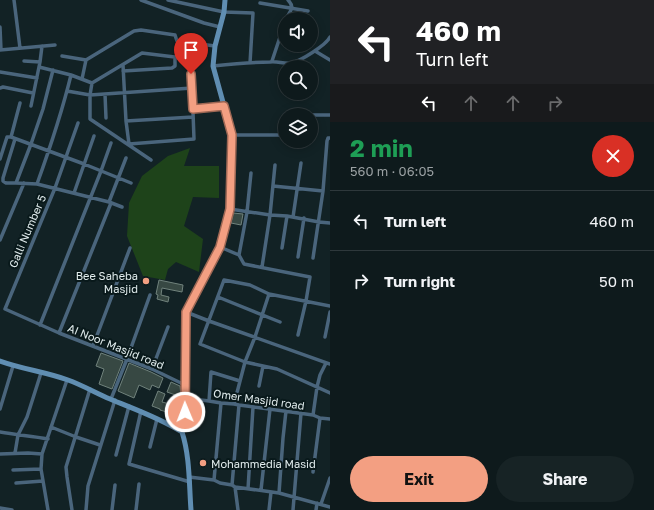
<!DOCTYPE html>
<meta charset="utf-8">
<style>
:root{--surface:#0e1a1c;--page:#172325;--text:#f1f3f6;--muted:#9ba1a3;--line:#2e383b;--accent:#f39f82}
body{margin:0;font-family:"Golos Text",sans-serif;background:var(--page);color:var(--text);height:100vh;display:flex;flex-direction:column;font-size:15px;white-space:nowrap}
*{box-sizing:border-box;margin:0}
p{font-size:13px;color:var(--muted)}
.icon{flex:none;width:22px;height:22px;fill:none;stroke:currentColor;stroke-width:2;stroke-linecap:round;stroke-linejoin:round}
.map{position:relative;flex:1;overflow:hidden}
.drawer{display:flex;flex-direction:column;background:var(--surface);width:324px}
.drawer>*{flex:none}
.hud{background:#202124;color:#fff;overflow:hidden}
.fabs{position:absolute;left:278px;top:12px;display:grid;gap:8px}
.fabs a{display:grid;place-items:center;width:40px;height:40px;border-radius:50%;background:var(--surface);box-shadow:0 2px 10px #0003,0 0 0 1px var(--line);font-size:20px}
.pin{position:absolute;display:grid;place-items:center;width:34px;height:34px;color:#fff;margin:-41px -17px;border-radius:50% 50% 50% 0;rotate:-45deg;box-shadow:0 0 4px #0007}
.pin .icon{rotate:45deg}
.me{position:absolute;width:44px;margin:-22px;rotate:359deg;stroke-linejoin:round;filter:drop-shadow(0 0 3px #0008)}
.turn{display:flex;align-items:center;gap:14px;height:84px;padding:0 20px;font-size:18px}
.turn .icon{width:52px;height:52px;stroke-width:2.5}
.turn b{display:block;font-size:28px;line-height:34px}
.lanes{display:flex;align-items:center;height:38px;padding:0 20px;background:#0003;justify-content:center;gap:20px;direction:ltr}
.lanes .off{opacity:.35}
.round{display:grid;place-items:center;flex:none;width:42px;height:42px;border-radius:21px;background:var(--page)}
.summary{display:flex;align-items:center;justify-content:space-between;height:68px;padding:0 20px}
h1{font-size:24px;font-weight:700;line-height:30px;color:#1e9e55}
.primary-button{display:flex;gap:8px;margin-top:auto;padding:8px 20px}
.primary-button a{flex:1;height:46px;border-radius:24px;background:var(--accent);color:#111;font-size:16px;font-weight:700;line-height:46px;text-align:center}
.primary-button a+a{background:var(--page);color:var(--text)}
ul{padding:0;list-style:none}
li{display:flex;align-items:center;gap:12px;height:60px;padding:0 20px;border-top:1px solid var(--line)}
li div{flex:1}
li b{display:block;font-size:15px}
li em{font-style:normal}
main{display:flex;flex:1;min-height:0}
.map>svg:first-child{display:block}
.park{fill:#1e431a}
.building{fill:#374843;stroke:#70827c}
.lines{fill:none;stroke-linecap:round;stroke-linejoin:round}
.street{stroke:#4a657c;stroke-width:3.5}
.secondary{stroke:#608eb2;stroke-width:5}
.route-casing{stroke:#9e6754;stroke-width:10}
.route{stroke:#f39f82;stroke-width:7}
.poi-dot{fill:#f39f82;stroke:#09191b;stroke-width:1.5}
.labels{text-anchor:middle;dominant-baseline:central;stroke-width:4;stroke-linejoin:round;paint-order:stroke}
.street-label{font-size:11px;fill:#e0ebec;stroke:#09191b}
.poi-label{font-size:11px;fill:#e0ebec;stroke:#09191b;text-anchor:end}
</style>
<main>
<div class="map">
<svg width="330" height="510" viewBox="0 0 330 510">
<rect width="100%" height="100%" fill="#122225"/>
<path class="park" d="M190 148 184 166H219V198L193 197 184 226 203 239 199 272 176 262 168 269 165 280 143 276 127 236 129 203 142 176 168 156Z"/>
<path class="building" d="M233 213 243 214 241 225 231 223Z
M159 280 183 285 182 292 162 288 161 295 169 297 168 302 157 299 158 295 156 294Z
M101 353 123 361 112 389 99 384 104 369 96 366Z
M129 363 151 372 163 378 159 388 152 385 150 390 139 385 134 398 118 391Z
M171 382 180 386 181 397 167 392Z
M158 391 165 394 162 402 174 405 173 409 178 410 177 415 160 410V409L152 406Z"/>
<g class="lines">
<path class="street" d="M14 0 20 48
M141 0 204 23 220 27
M168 0 224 12 253 13 250 63
M260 3 308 11
M286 19C289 12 296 8 288 0
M0 27 1 50
M0 50 55 45
M315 51 330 60
M62 56 86 60 134 31 141 30 175 35 177 41 215 46
M24 61 40 62
M272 61 285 22
M213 66C232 64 251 62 270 62 277 61 284 64 291 63 301 61 326 45 330 37
M39 67 71 75 92 83 142 53 191 59 194 139 129 144 126 121 123 65
M123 71 172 68 175 66V57
M0 72 37 78
M82 79 86 60
M92 83 90 95V119L151 160
M0 88 3 87 33 93
M67 91 90 95 192 88
M105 94 106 118
M31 106 40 62 42 46
M193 109 224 106
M306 115H330
M126 121 193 117
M78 123 55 188 5 309 59 333 152 369 185 385
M232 135H285
M11 137 20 103
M15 139 3 178V181L6 183H16L37 184 109 202 122 207
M0 159 7 137H11L84 164 131 183
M16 183 31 144 43 109 53 70
M37 184C50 148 62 112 71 75
M273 186 323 191
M74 193 94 136
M109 202 126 158
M230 209 270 215 287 216 319 222 330 223
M293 217 301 163
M0 240 24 183
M220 247 239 255 244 264 310 277 306 301 298 335
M282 248 287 216
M239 255 247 212 251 173
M298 257 304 218
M313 258 323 191 327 141 328 138H330
M262 267 270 215 275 165
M218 297 280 322
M330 306 269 294 250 285 224 280 200 344 245 362 277 369 330 393
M186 312 209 321 330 364
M40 325 101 171 111 143
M59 333 111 203
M325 337 330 312
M93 346 130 248
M152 369 168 327
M259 386 263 366
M185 398 209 401 221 403 234 404 239 405 313 415 320 418 330 419
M111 399 127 359 150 295
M209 401 211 372 240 381
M234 404 245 362 255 337 269 294
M0 409 13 366
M141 411 129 464 190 482
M313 415 317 387 320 375 326 363
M51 427 76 437 100 445
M0 432C16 435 32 436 48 439
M150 447 157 419
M15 453 18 435 27 417 41 373
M0 454 28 453 42 454
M116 455 129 406
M13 470 41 469
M313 472 320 418
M189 477 214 480 220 483 232 485 235 487 279 493 330 507
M214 480 221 403
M16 483 43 481
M232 485 239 405
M235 487 238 510
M248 489 253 407
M261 490 270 409
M279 493 283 438 286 411
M321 504 330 478
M0 508 12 510
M48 510 41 469 42 454 67 380
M72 510 67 477 66 467 90 389
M86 510 88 486 115 400
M112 510 115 485
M136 510 139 484
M269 510 271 492
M293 510 301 413
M316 510 317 503"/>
<path class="secondary" d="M0 361C22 369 46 372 68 380 82 385 96 393 110 399 134 409 160 418 182 432
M182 432 185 426V385L186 312 220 247 230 209 232 135 213 66 215 46 224 12 225 0
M182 432C190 457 189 484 191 510"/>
</g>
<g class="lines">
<g class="route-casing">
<path id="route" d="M185 412 186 312 220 247 230 209 232 135 224 106 193 109 191 74"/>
</g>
<use href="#route" class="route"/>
</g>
<g class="poi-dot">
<circle cx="146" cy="281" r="4"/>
<circle cx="203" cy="463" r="4"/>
</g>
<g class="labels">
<g class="street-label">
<text transform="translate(27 231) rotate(-67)">Galli Number 5</text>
<text transform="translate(116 346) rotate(22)">AI Noor Masjid road</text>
<text transform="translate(259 399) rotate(8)">Omer Masjid road</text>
</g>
<g class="poi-label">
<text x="138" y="275">Bee Saheba<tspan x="138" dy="13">Masjid</tspan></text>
<text x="211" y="463" text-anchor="start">Mohammedia Masid</text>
</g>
</g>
</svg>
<div class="fabs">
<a><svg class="icon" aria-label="sound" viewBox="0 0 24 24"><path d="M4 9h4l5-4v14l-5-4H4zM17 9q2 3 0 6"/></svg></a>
<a><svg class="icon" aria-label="search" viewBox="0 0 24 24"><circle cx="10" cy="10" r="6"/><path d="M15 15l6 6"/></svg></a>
<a><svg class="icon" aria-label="layers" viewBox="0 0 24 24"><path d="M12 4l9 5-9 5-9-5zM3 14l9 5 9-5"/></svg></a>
</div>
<div class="pin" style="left:191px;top:74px;background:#d93025"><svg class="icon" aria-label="arrive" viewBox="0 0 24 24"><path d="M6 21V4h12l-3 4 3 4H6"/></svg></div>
<svg class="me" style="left:185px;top:412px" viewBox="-20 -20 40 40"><circle r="17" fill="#f39f82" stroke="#fff" stroke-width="3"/><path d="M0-11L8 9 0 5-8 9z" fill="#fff"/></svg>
</div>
<section class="drawer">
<div class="hud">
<div class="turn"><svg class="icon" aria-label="left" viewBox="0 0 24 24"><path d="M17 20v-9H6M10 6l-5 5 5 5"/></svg><div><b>460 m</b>Turn left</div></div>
<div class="lanes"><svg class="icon" aria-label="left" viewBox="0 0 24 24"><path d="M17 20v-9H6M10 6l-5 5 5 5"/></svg><svg class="icon off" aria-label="ahead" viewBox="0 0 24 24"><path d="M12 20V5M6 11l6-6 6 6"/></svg><svg class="icon off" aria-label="ahead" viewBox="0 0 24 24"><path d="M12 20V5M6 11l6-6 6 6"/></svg><svg class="icon off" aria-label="right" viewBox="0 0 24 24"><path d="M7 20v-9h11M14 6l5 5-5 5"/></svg></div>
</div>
<div class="summary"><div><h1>2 min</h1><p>560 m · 06:05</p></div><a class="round" style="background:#d93025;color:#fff"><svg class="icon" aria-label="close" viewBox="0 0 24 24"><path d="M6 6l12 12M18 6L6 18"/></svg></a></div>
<ul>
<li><svg class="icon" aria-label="left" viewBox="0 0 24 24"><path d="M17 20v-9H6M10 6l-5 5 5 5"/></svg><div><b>Turn left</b></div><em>460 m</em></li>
<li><svg class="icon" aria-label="right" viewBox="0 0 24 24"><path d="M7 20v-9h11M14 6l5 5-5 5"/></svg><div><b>Turn right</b></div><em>50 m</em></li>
</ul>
<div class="primary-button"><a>Exit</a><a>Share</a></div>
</section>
</main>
